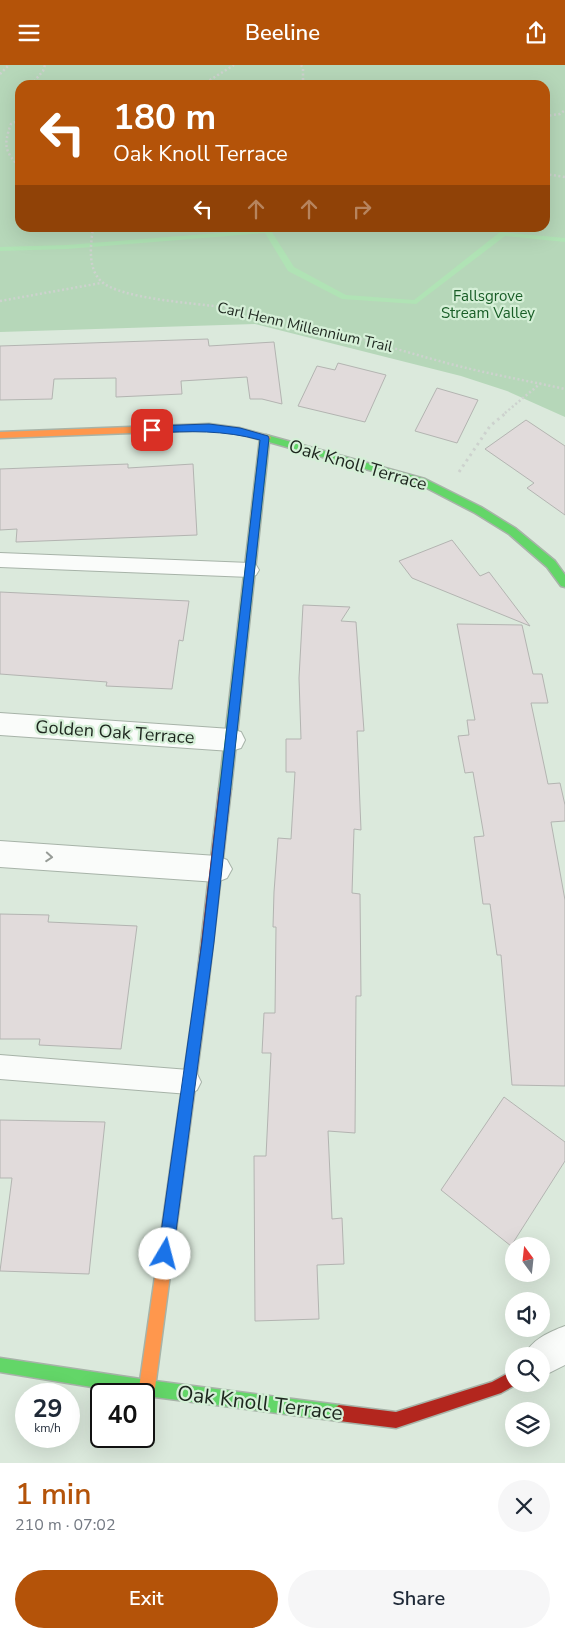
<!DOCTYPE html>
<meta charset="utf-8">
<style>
:root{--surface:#fff;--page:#f6f6f7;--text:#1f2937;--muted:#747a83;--accent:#b45309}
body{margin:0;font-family:"Nunito Sans",sans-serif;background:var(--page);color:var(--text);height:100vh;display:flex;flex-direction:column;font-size:19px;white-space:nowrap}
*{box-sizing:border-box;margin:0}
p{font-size:16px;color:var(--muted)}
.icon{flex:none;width:28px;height:28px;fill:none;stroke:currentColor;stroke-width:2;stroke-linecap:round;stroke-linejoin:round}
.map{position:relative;height:1398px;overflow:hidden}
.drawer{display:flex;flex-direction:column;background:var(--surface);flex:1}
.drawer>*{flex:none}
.top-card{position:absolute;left:15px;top:15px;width:535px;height:152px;border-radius:15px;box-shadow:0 5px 20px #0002;background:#b45309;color:#fff;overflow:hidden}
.needle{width:32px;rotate:345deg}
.buttons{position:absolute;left:505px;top:1172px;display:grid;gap:10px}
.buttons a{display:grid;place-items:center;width:45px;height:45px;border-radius:50%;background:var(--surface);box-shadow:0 5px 20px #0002;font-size:25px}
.speed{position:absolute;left:15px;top:1318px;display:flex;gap:10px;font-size:25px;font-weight:700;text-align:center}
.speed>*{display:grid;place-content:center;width:65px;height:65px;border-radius:50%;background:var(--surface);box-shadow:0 5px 20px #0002;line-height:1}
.speed small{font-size:12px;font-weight:400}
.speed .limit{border:2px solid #111;border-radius:8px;background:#fff;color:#111}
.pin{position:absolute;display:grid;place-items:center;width:42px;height:42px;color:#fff;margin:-21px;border-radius:10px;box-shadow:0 2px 8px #0006}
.me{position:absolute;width:55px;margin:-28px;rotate:8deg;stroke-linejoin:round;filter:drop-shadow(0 0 4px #0008)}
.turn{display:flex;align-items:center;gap:18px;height:105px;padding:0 15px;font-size:22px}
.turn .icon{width:65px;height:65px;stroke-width:2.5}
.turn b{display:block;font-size:35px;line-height:42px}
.lanes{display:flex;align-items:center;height:48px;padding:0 15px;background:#0003;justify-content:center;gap:25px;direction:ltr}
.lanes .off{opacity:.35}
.round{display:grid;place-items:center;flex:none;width:52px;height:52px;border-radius:26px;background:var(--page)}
.head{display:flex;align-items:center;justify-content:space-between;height:85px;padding:0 15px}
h1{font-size:30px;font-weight:600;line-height:38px;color:var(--accent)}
.cta{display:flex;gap:10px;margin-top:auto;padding:10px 15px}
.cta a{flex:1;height:58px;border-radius:30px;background:var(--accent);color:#fff;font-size:20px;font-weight:600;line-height:58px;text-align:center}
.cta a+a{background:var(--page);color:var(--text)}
header{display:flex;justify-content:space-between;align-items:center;height:65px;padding:0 15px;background:var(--accent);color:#fff;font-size:22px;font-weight:600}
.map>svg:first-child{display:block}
.green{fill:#b6d7b9;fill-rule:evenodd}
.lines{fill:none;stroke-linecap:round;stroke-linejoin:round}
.stream{fill:#b0e3b5;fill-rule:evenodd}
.building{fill:#e1dbdb;stroke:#b3b4b1}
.lane-casing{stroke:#a7b3a8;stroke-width:2}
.street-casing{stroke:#a7b3a8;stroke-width:2}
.fast-casing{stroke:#a7b3a8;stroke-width:3}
.slow-casing{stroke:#a7b3a8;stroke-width:3}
.jam-casing{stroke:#a7b3a8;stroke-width:3}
.path-far1{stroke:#cdd2ce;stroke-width:2.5;stroke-dasharray:2 2.5;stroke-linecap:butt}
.path{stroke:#cdd2ce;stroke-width:3;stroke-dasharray:2.5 4;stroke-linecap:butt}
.lane{fill:#fafcfa;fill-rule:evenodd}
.street{fill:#fafcfa;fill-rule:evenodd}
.fast{fill:#63d668;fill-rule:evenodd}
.slow{fill:#ff974d;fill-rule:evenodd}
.jam{fill:#b3261e;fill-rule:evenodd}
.oneway{stroke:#979c97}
.route{fill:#1a73e8;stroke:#114b97}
.labels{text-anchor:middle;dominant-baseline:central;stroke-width:4.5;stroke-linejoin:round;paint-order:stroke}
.far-park-label{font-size:15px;fill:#185d26;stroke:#d5efd7}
.far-street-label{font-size:15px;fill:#1d261e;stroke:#d5efd7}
.street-label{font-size:18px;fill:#1d261e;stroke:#d5efd7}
.near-street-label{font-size:21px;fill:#1d261e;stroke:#d5efd7}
</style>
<header><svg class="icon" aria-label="menu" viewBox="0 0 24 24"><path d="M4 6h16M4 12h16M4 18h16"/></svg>Beeline<svg class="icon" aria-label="share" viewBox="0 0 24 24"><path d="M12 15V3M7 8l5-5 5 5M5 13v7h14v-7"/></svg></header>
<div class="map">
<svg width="565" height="1398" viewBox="0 0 565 1398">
<rect width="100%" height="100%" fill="#dbe9dc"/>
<path class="green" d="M0 0H565V352L507 326 461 311 255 259 0 267ZM20 20H545V162H20Z"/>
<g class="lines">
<path class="stream" d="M267 164H270L294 202 346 230 414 235 500 167 565 173V177L505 171 416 239 342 234 288 206 265 168 67 184 0 186V182L67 180Z"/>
</g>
<path class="building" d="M208 274 209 281 274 277 282 339 262 334H250L247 312 181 316 182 329 116 332V313L54 314 52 334 0 335V281Z
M338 298 386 310 365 357 298 341 317 301 335 305Z
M437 323 478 335 457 378 415 366Z
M526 355 565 381V450L527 423 534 418 485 384Z
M128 399V403L193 399 197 470 16 477 17 464 0 465V404Z
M452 475 480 511 489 507 530 561 412 513 399 496Z
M0 527 189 536 183 576 179 575 172 624 106 621 107 617 0 609Z
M303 540 350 542 341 556 356 557 364 666H357L361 765 354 764 352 828 360 829 361 931H356L355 1068 328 1066 332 1154 342 1153 344 1199 317 1200 319 1254 255 1256 254 1091H266L271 988H262L264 948H275L276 862H273L274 827 278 773 291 774 295 707H286V674H301L299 613Z
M457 559 522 560 533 609H542L548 638H531L548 719 560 718 565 740V756L551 757 565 835V1021L512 1020 501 890H497L490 839H483L474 772 484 771 473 707 465 708 458 671 469 670 467 655H475Z
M0 849 49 850 48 857 137 861 121 984 39 980 40 974H0Z
M504 1032 565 1077V1096L511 1181 441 1125Z
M0 1055 105 1057 89 1209 0 1206 12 1113H0Z"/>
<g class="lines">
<g class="lane-casing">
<path id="lane" d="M0 488 250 498 256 500 259 505 256 510 250 512 0 502Z
M0 990 189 1005 197 1009 201 1017 197 1025 189 1029 0 1014Z"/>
</g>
<g class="street-casing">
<path id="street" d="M0 648 231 664 241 667 245 675 241 683 231 686 0 670Z
M0 776 217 791 227 795 232 804 227 813 217 817 0 802Z
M565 1261V1300L541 1312V1291H524C531 1275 549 1267 565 1261Z"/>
</g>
<g class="fast-casing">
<path id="fast" d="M266 370 425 414 481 442 515 463 555 496 565 510V522L561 521 547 502 509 469 475 448 419 419 269 377 231 724 229 728 225 729 221 728 219 724 260 373Z
M0 1293 147 1315 339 1340 344 1343 347 1348 344 1353 339 1356 147 1331 0 1307Z"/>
</g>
<g class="slow-casing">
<path id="slow" d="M209 359 239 363 269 371 271 373 266 376 239 369 209 365 0 373V367Z
M200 933 205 935 206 939 155 1323 152 1328 147 1331 142 1328 139 1323 194 939 195 935Z"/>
</g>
<g class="jam-casing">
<path id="jam" d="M225 719 229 720 231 724 206 939 205 943 200 945 195 943 194 939 219 724 221 720Z
M514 1305V1319H517L501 1328 396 1363 339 1356 334 1353 331 1348 334 1343 339 1340 396 1347 492 1317Z"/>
</g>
<path class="path-far1" d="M301 0 303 3V20
M0 9 9 0
M31 20 43 6 45 0
M202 20 234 0
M545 51 560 49 565 45
M18 55 20 39
M20 55 11 59C3 81 5 86 20 103
M545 109 565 112
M93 162C91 179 87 203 101 216 119 234 195 238 222 242 297 253 369 277 443 297 483 308 524 315 565 324
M0 236 101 218
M505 348 541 318"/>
<path class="path" d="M459 407 490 361 507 347"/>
<use href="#lane" class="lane"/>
<use href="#street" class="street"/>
<use href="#fast" class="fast"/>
<use href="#slow" class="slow"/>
<use href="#jam" class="jam"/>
</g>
<defs><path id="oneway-chevron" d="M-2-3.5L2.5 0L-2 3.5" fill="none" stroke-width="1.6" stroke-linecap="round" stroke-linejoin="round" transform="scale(1.25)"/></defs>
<use class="oneway" href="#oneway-chevron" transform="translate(49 792) rotate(4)"/>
<path class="route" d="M209 359 240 363 268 371 269 373 214 877 173 1189 170 1194 165 1197 160 1194 158 1189 202 877 260 375C224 365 189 366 152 368L148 365 152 361Z"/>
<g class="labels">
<g class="far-park-label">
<text x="488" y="231">Fallsgrove<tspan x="488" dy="17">Stream Valley</tspan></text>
</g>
<g class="far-street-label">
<text transform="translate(305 262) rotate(13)">Carl Henn Millennium Trail</text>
</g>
<g class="street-label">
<text transform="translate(358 400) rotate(16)">Oak Knoll Terrace</text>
<text transform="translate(115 667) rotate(4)">Golden Oak Terrace</text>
</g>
<g class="near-street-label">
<text transform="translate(260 1338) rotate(7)">Oak Knoll Terrace</text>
</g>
</g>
</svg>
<div class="buttons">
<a><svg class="needle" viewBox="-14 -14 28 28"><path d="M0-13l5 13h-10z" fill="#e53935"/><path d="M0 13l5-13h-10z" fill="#747a83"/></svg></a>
<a><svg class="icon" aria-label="sound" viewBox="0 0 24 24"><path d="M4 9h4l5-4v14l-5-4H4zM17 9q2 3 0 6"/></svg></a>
<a><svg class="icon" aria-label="search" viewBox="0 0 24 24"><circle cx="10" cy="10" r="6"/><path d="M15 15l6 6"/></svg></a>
<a><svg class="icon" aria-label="layers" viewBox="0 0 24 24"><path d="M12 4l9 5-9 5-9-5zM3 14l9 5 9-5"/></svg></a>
</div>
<div class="speed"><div>29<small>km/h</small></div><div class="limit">40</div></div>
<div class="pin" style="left:152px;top:365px;background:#d93025"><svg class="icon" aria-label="arrive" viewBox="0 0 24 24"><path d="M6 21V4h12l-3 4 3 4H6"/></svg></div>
<svg class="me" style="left:165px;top:1189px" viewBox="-20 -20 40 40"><circle r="19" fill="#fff"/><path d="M0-13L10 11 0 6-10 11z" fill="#1a73e8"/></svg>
<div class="top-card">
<div class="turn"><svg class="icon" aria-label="left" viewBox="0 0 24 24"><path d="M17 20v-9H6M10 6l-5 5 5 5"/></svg><div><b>180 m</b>Oak Knoll Terrace</div></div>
<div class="lanes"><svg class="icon" aria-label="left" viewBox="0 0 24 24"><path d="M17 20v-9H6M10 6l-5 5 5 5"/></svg><svg class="icon off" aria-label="ahead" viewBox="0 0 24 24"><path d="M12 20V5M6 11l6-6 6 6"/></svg><svg class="icon off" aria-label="ahead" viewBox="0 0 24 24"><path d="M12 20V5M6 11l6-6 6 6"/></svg><svg class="icon off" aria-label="right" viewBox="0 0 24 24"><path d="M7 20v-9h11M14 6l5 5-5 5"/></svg></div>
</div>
</div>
<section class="drawer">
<div class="head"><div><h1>1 min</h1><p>210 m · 07:02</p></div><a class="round"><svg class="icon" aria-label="close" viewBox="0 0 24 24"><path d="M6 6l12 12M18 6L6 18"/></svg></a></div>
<div class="cta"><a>Exit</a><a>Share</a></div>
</section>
